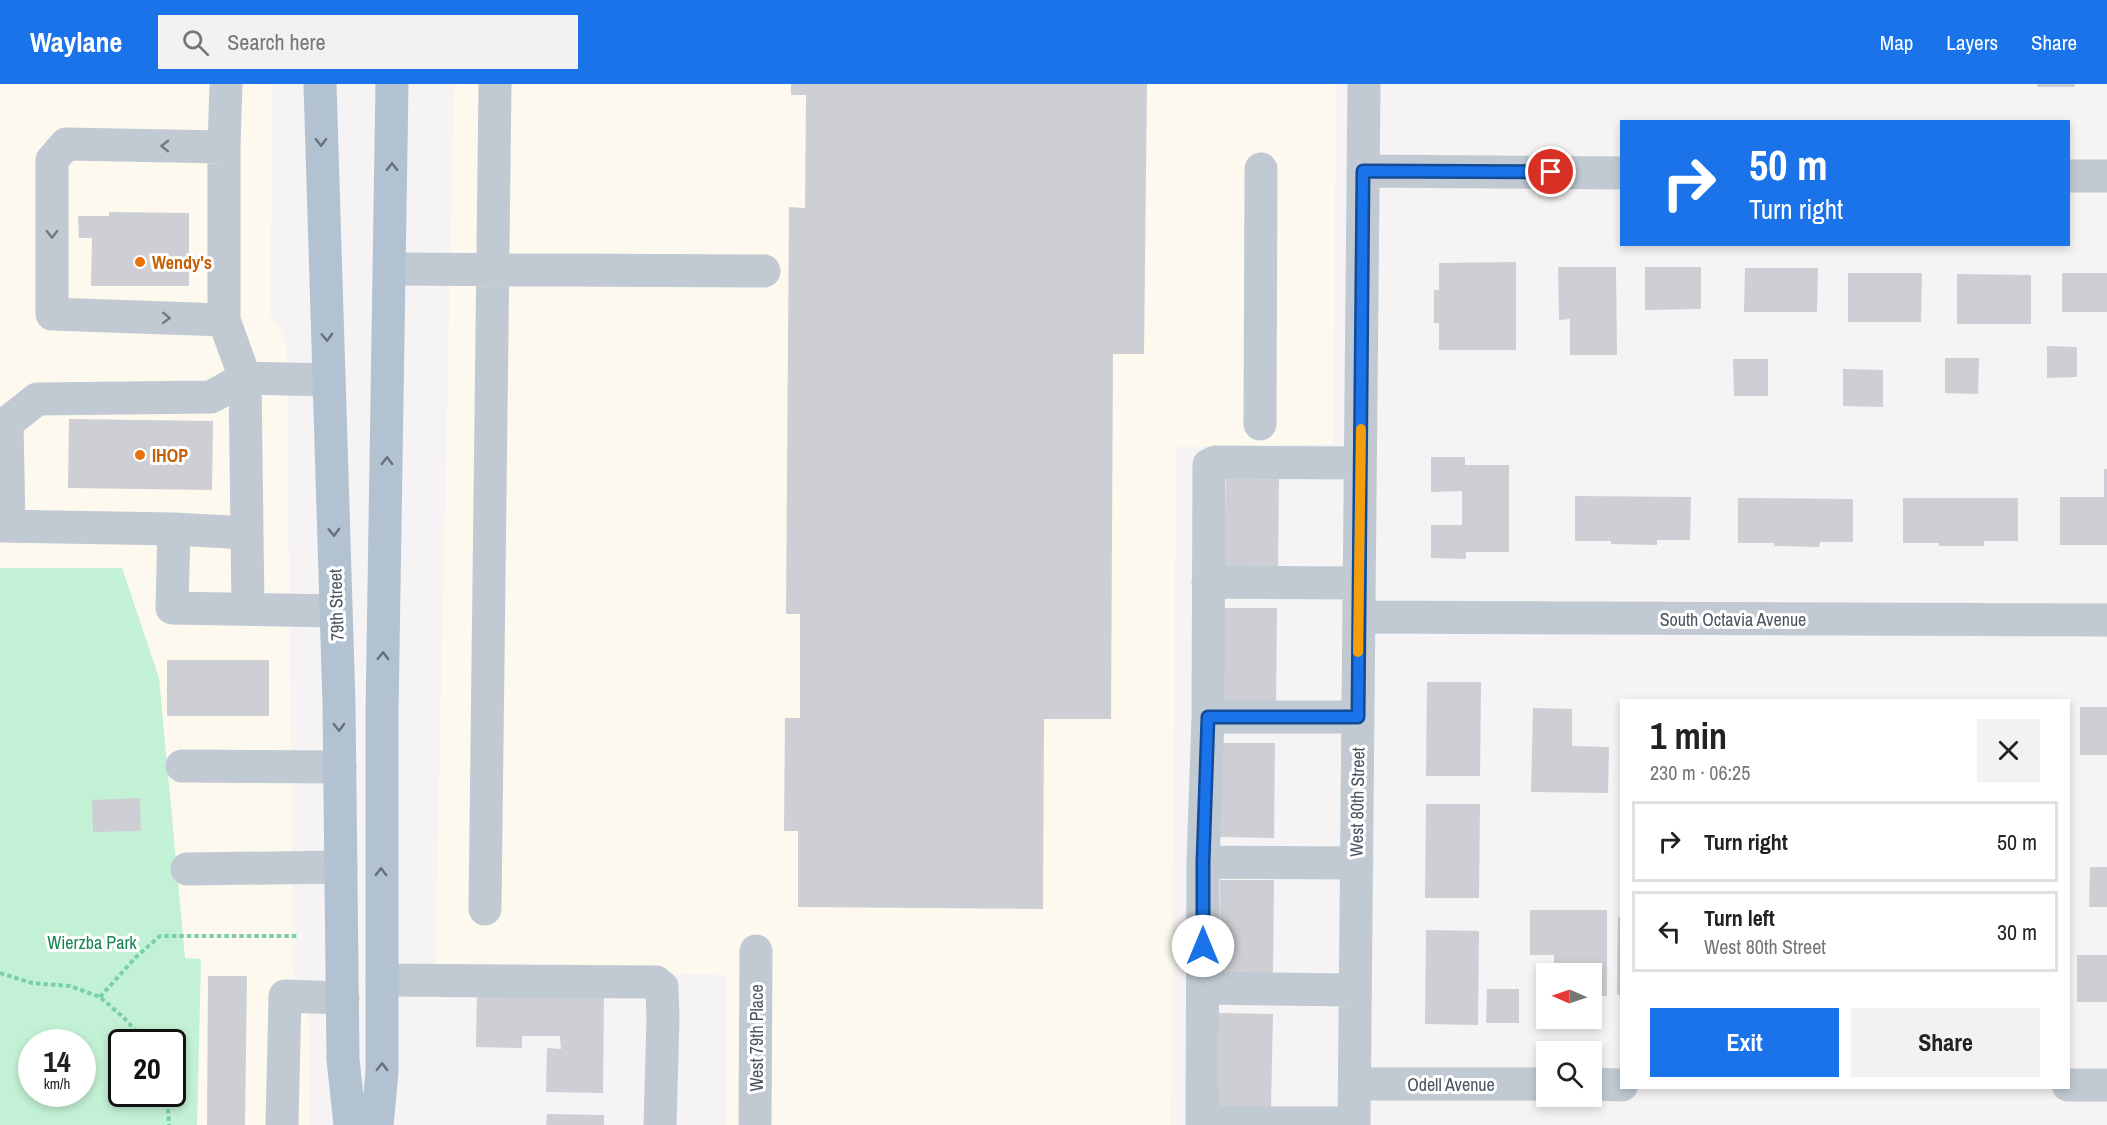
<!DOCTYPE html>
<meta charset="utf-8">
<style>
:root{--surface:#fff;--page:#f2f2f2;--text:#222;--muted:#767676;--line:#e0e0e0;--accent:#1a73e8}
body{margin:0;font-family:"Archivo Narrow",sans-serif;background:var(--page);color:var(--text);height:100vh;display:flex;flex-direction:column;font-size:22px;white-space:nowrap}
*{box-sizing:border-box;margin:0}
p{font-size:20px;color:var(--muted)}
.icon{flex:none;width:33px;height:33px;fill:none;stroke:currentColor;stroke-width:2;stroke-linecap:round;stroke-linejoin:round}
.map{position:relative;flex:1;overflow:hidden}
.sheet{position:absolute;left:1620px;top:615px;width:450px;height:390px;display:flex;flex-direction:column;background:var(--surface);border-radius:0px;box-shadow:0 3px 9px #0003}
.sheet>*{flex:none}
.banner{position:absolute;left:1620px;top:36px;width:450px;height:126px;border-radius:0px;box-shadow:0 3px 9px #0003;background:#1a73e8;color:#fff;overflow:hidden}
.needle{width:39px;rotate:272deg}
.buttons{position:absolute;left:1536px;top:879px;display:grid;gap:12px}
.buttons a{display:grid;place-items:center;width:66px;height:66px;border-radius:0px;background:var(--surface);box-shadow:0 3px 9px #0003;font-size:30px}
.speed{position:absolute;left:18px;top:945px;display:flex;gap:12px;font-size:30px;font-weight:700;text-align:center}
.speed>*{display:grid;place-content:center;width:78px;height:78px;border-radius:50%;background:var(--surface);box-shadow:0 3px 9px #0003;line-height:1}
.speed small{font-size:15px;font-weight:400}
.speed .limit{border:3px solid #111;border-radius:9px;background:#fff;color:#111}
.pin{position:absolute;display:grid;place-items:center;width:51px;height:51px;color:#fff;margin:-26px;border:3px solid #fff;border-radius:50%;box-shadow:0 2px 6px #0007}
.me{position:absolute;width:66px;margin:-33px;rotate:0deg;stroke-linejoin:round;filter:drop-shadow(0 0 4px #0008)}
.turn{display:flex;align-items:center;gap:21px;height:126px;padding:0 30px;font-size:27px}
.turn .icon{width:78px;height:78px;stroke-width:2.5}
.turn b{display:block;font-size:42px;line-height:51px}
.round{display:grid;place-items:center;flex:none;width:63px;height:63px;border-radius:0px;background:var(--page)}
.headline{display:flex;align-items:center;justify-content:space-between;height:102px;padding:0 30px}
h1{font-size:36px;font-weight:700;line-height:45px}
.action{display:flex;gap:12px;margin-top:auto;padding:12px 30px}
.action a{flex:1;height:69px;border-radius:0px;background:var(--accent);color:#fff;font-size:24px;font-weight:700;line-height:69px;text-align:center}
.action a+a{background:var(--page);color:var(--text)}
ul{padding:0;list-style:none}
li{display:flex;align-items:center;gap:18px;height:81px;margin:0 12px 9px;padding:0 18px;border:3px solid var(--line);border-radius:0px}
li div{flex:1}
li b{display:block;font-size:22px}
li em{font-style:normal}
header{display:flex;align-items:center;gap:36px;box-sizing:border-box;height:84px;padding:0 30px;background:var(--accent);color:#fff}
header strong{font-size:28px}
nav{display:flex;gap:33px;margin-inline-start:auto;font-size:21px}
.search{width:420px;height:54px;background:var(--page);display:flex;align-items:center;gap:15px;box-sizing:border-box;padding:0 21px;border-radius:0px;color:var(--muted);font-size:22px}
.map>svg:first-child{display:block}
.commercial{fill:#fdf9ef}
.green{fill:#c3f1d5;fill-rule:evenodd}
.building{fill:#cdcfd5}
.lines{fill:none;stroke-linecap:round;stroke-linejoin:round}
.path{stroke:#7ad0a6;stroke-width:4;stroke-dasharray:4.5 3;stroke-linecap:butt}
.minor{stroke:#c1cad2;stroke-width:33}
.major{stroke:#b3c2d1;stroke-width:33}
.oneway{stroke:#64717d}
.oneway2{stroke:#6e7983}
.route-casing{stroke:#114b97;stroke-width:15}
.route{stroke:#1a73e8;stroke-width:10}
.slow{stroke:#f59e0b;stroke-width:10}
.food-dot{fill:#e8710a;stroke:#fff;stroke-width:2}
.labels{text-anchor:middle;dominant-baseline:central;stroke-width:6;stroke-linejoin:round;paint-order:stroke}
.food-label{font-size:18px;font-weight:bold;fill:#c56008;stroke:#fff;text-anchor:start}
.street-label{font-size:18px;fill:#4a5661;stroke:#fff}
.park-label{font-size:18px;fill:#17864f;stroke:#fff}
</style>
<header>
<strong>Waylane</strong>
<div class="search"><svg class="icon" aria-label="search" viewBox="0 0 24 24"><circle cx="10" cy="10" r="6"/><path d="M15 15l6 6"/></svg>Search here</div>
<nav><a>Map</a><a>Layers</a><a>Share</a></nav>
</header>
<div class="map">
<svg width="2107" height="1041" viewBox="0 0 2107 1041">
<rect width="100%" height="100%" fill="#f5f3f3"/>
<path class="commercial" d="M0 0H273L270 231 282 248 287 266 293 889 309 937V1041H197L201 876 185 874 159 594 122 484H0Z
M454 0H1336L1333 360 1176 363 1171 1041H726L727 891 435 883Z"/>
<path class="green" d="M0 484H122L159 594 185 874 201 875 197 1041H0ZM32 958H82V1010H32ZM122 958H172V1010H122Z"/>
<path class="building" d="M791 0H1147L1144 270H1113L1111 635H1044L1043 825 798 823V747H784L785 634H800V530H786L789 123 805 124 806 11H791Z
M2037 0H2075V3H2037Z
M109 128 189 129V202H91L92 154H79L78 132H109Z
M1516 178V266H1439V239H1434V206H1439V179Z
M1558 183H1616L1617 271H1570V235L1559 236Z
M1645 183H1701V225L1645 226Z
M1745 184H1818L1817 228H1744Z
M1848 189H1922L1921 238H1848Z
M2062 189H2107V228H2062Z
M1957 190 2031 191V240H1957Z
M2047 262 2077 263V293L2047 294Z
M1945 274H1979L1978 310 1945 309Z
M1733 275H1768V312H1734Z
M1843 285 1883 286V323L1843 322Z
M69 335 213 337 212 406 68 404Z
M1431 373H1465V381H1509V468H1466V475L1431 474V441H1462V407L1431 408Z
M2104 385H2107V461H2060V413H2104Z
M1226 391H1279L1278 485H1224Z
M1575 412 1691 413 1690 456H1657V461L1611 460V457H1575Z
M1738 414 1853 415V458H1820L1819 463 1774 462V459H1738Z
M1903 414H2018V457H1984V462H1939V459H1903Z
M1223 524H1277L1276 619 1223 618Z
M167 576H269V632H167Z
M1427 598H1481L1480 692H1426Z
M2080 623H2107V671H2080Z
M1533 624 1572 625V662L1609 663 1608 709 1531 708Z
M1221 659H1275L1274 754 1220 753Z
M140 714 141 747 93 748 92 716Z
M1426 720H1480L1479 814H1425Z
M2090 783H2107V823H2089Z
M1220 796H1274L1273 891 1219 890Z
M1530 826H1607V912H1592V890H1554V871H1530Z
M1618 833H1622V911H1617Z
M1426 846 1479 847 1478 941 1425 940Z
M2077 871H2107V918H2077Z
M208 892H247L245 1041H207Z
M477 905H604L603 1009 546 1008 547 964 561 965 560 952H522V964L476 963Z
M1487 905H1519V939H1486Z
M1219 929 1273 930 1271 1024 1218 1023Z
M547 1030 604 1031V1041H546Z"/>
<g class="lines">
<path class="path" d="M0 889 32 899 70 902 100 913 124 934 146 958
M100 913 136 873 160 852H298
M167 1010 169 1041"/>
<path class="minor" d="M226 0 224 63V236L245 294 248 525
M224 63 66 60 52 76V230L224 236
M1363 87 1622 89
M2068 92H2107
M390 185 764 187
M0 339H7L37 315 211 313 245 294 329 296
M7 339 9 442
M1260 340 1261 85
M0 442 174 445 172 524 336 527
M174 445 247 449
M1208 498 1359 499
M1359 533 2107 536
M1208 633H1358
M182 682 340 683
M1203 778 1357 779
M187 785 341 783
M485 825 495 0
M382 896 656 898 662 903 663 935 660 1041
M1203 904 1355 906
M1355 1000H1546
M1592 1000 1622 1001
M2068 1001H2107
M1202 1039H1354
M282 1041 285 912 343 914
M755 1041 756 867
M1202 1041 1203 778 1208 633 1209 381 1215 378 1360 379
M1354 1041 1364 0"/>
<path class="major" d="M320 0 339 620 343 975 350 1041
M377 1041 382 988V630L392 0"/>
</g>
<defs><path id="oneway-chevron" d="M-2-3.5L2.5 0L-2 3.5" fill="none" stroke-width="1.6" stroke-linecap="round" stroke-linejoin="round" transform="scale(1.5)"/></defs>
<g class="oneway">
<use href="#oneway-chevron" transform="translate(321 58) rotate(89)"/>
<use href="#oneway-chevron" transform="translate(392 83) rotate(-90)"/>
<use href="#oneway-chevron" transform="translate(327 253) rotate(88)"/>
<use href="#oneway-chevron" transform="translate(387 377) rotate(-89)"/>
<use href="#oneway-chevron" transform="translate(334 448) rotate(88)"/>
<use href="#oneway-chevron" transform="translate(383 572) rotate(-89)"/>
<use href="#oneway-chevron" transform="translate(339 643) rotate(89)"/>
<use href="#oneway-chevron" transform="translate(381 788) rotate(-90)"/>
<use href="#oneway-chevron" transform="translate(382 983) rotate(-89)"/>
</g>
<g class="oneway2">
<use href="#oneway-chevron" transform="translate(165 62) rotate(-179)"/>
<use href="#oneway-chevron" transform="translate(52 150) rotate(90)"/>
<use href="#oneway-chevron" transform="translate(166 234) rotate(2)"/>
</g>
<g class="lines">
<g class="route-casing">
<path id="route" d="M1203 862V778L1208 633H1358L1363 87 1551 88"/>
</g>
<use href="#route" class="route"/>
<path class="slow" d="M1358 568 1361 345"/>
</g>
<g class="food-dot">
<circle cx="140" cy="178" r="6"/>
<circle cx="140" cy="371" r="6"/>
</g>
<g class="labels">
<g class="food-label">
<text x="152" y="178">Wendy's</text>
<text x="152" y="371">IHOP</text>
</g>
<g class="street-label">
<text transform="translate(336 521) rotate(-92)">79th Street</text>
<text x="1733" y="535">South Octavia Avenue</text>
<text transform="translate(1357 718) rotate(-89)">West 80th Street</text>
<text transform="translate(756 954) rotate(-90)">West 79th Place</text>
<text x="1451" y="1000">Odell Avenue</text>
</g>
<g class="park-label">
<text x="92" y="858">Wierzba Park</text>
</g>
</g>
</svg>
<div class="buttons">
<a><svg class="needle" viewBox="-14 -14 28 28"><path d="M0-13l5 13h-10z" fill="#e53935"/><path d="M0 13l5-13h-10z" fill="#767676"/></svg></a>
<a><svg class="icon" aria-label="search" viewBox="0 0 24 24"><circle cx="10" cy="10" r="6"/><path d="M15 15l6 6"/></svg></a>
</div>
<div class="speed"><div>14<small>km/h</small></div><div class="limit">20</div></div>
<div class="pin" style="left:1551px;top:88px;background:#d93025"><svg class="icon" aria-label="arrive" viewBox="0 0 24 24"><path d="M6 21V4h12l-3 4 3 4H6"/></svg></div>
<svg class="me" style="left:1203px;top:862px" viewBox="-20 -20 40 40"><circle r="19" fill="#fff"/><path d="M0-13L10 11 0 6-10 11z" fill="#1a73e8"/></svg>
<div class="banner">
<div class="turn"><svg class="icon" aria-label="right" viewBox="0 0 24 24"><path d="M7 20v-9h11M14 6l5 5-5 5"/></svg><div><b>50 m</b>Turn right</div></div>
</div>
<section class="sheet">
<div class="headline"><div><h1>1 min</h1><p>230 m · 06:25</p></div><a class="round"><svg class="icon" aria-label="close" viewBox="0 0 24 24"><path d="M6 6l12 12M18 6L6 18"/></svg></a></div>
<ul>
<li><svg class="icon" aria-label="right" viewBox="0 0 24 24"><path d="M7 20v-9h11M14 6l5 5-5 5"/></svg><div><b>Turn right</b></div><em>50 m</em></li>
<li><svg class="icon" aria-label="left" viewBox="0 0 24 24"><path d="M17 20v-9H6M10 6l-5 5 5 5"/></svg><div><b>Turn left</b><p>West 80th Street</p></div><em>30 m</em></li>
</ul>
<div class="action"><a>Exit</a><a>Share</a></div>
</section>
</div>
